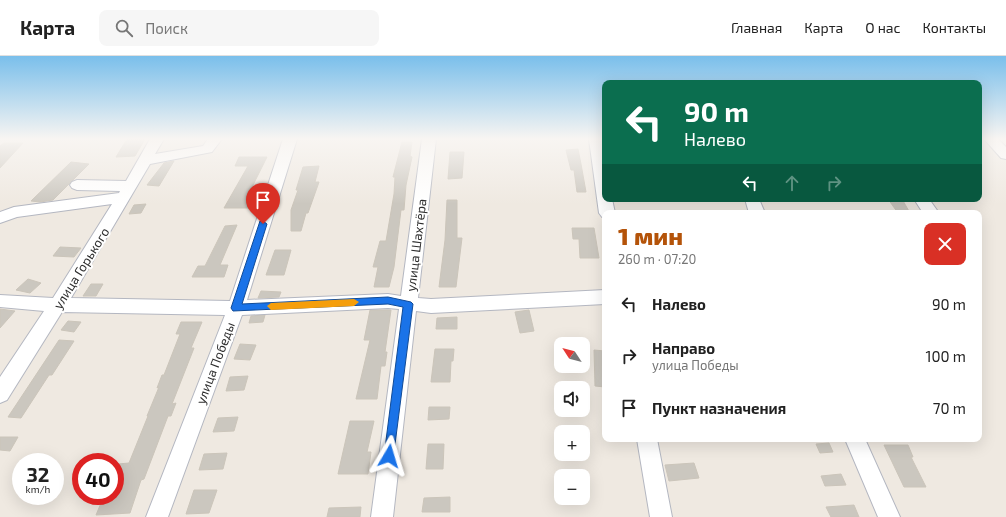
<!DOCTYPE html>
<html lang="ru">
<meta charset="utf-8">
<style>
:root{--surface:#fff;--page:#f6f6f6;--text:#222;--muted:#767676;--line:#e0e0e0;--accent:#b45309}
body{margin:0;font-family:"Exo 2",sans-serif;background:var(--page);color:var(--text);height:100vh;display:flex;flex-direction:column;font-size:15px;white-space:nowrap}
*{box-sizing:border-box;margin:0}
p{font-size:13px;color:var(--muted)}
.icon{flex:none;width:22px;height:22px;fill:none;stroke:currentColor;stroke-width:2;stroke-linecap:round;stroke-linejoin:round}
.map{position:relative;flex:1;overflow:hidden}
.details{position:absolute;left:602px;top:154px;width:380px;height:232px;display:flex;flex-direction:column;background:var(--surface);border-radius:8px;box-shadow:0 4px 16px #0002}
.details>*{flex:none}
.banner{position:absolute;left:602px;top:24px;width:380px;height:122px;border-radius:8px;box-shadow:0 4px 16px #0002;background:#0b6e4f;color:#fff;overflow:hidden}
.needle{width:26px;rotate:306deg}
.fabs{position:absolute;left:554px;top:281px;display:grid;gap:8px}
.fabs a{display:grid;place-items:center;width:36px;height:36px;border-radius:8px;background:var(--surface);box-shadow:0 4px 16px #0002;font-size:20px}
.speed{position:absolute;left:12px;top:397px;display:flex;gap:8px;font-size:20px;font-weight:700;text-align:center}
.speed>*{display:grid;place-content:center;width:52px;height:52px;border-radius:50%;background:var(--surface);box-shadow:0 4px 16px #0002;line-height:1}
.speed small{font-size:10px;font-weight:400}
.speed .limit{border:6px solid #d22;background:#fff;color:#111}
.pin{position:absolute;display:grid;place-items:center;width:34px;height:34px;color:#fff;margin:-41px -17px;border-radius:50% 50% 50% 0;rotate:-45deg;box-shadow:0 0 4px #0007}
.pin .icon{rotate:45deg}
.me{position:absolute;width:44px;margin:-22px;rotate:7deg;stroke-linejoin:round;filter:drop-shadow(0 0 3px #0008)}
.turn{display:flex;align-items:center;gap:14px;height:84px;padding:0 16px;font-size:18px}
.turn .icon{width:52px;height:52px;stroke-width:2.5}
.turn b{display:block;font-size:28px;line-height:34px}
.lanes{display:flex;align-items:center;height:38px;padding:0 16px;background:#0003;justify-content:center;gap:20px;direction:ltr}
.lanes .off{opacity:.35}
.round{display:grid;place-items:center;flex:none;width:42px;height:42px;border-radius:8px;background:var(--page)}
.head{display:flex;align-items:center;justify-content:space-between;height:68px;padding:0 16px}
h1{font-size:24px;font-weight:800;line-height:30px;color:var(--accent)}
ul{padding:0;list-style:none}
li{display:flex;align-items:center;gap:12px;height:52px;padding:0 16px}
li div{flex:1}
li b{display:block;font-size:15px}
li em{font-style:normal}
header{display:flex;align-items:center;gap:24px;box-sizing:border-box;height:56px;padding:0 20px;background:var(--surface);border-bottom:1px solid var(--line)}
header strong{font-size:19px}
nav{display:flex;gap:22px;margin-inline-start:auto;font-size:14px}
.search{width:280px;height:36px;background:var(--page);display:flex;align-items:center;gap:10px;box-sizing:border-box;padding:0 14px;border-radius:8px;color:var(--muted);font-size:15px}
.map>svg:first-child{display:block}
.building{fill:#cbc7bf;stroke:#cbc5ba}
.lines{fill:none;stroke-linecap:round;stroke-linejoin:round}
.minor-casing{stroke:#b4b7c1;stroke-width:2}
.minor{fill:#fff;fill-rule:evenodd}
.route{fill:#1a73e8;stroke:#114b97}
.slow{fill:#f59e0b}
.labels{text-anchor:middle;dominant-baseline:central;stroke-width:4;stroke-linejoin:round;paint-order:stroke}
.street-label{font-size:13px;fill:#2e2e2e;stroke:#fff}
</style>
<header>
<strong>Карта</strong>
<div class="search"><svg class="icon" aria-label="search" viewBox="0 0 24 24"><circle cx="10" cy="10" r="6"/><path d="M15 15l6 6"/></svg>Поиск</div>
<nav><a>Главная</a><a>Карта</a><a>О нас</a><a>Контакты</a></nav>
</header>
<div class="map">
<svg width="1006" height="461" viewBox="0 0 1006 461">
<rect width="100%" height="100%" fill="#efe9e1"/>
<path class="building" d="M127 83H145L135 100 116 101Z
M402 86H412L410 100 412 101 406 129 404 154H401L394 211 389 231H374L378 211H373L380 185H386L394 138 395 121H393Z
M4 87H23L0 112V90Z
M578 93 581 108 586 136H577L574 114H571L566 94Z
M450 96H464L462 122 448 123Z
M239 101H267L247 141H255L251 152H224L248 110H235Z
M174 105 159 130 147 129 164 107Z
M71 106 89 108 53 144 40 146 31 145Z
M319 110 315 126H319L308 157H306L301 175H291V154L298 134H296L303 111Z
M888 143H902L910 157H898Z
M447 144H457V182H462L456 231H439L445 184Z
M146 148 141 157 129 158 134 149Z
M237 169 220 209H228L224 221H192L198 210H205L225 170Z
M572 172H594L599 202H580L579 183H573Z
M60 191 81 192 74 201 53 200Z
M275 194H291L284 219H266Z
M28 223 41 227 30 237 16 234Z
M91 228H103L96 240H83Z
M261 235 281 236 279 241 258 242Z
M0 253 15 255 0 272Z
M370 254H391L385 296H387L385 310H381L377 343H356L370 284H364Z
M529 254 534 275 520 277 515 256Z
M265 259 263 266 249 267 251 260Z
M457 261V273H436L437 262Z
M68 265 81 266 74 276 61 274Z
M181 266H202L191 292H194L172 348 176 347 171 360H168L144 423 141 424 130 457 96 459 104 440H115V417L118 408 129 407 148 360H147L159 331 157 332 162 319H164L180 278H176Z
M59 284 74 285 52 319H49L21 362 8 361Z
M240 288 256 289 250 304 234 303Z
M435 293H454L453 305H451L450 326H431Z
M594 294 605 295V331L595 330Z
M248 320 244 334 226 335 230 321Z
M429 351H450L449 363 428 364Z
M238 361 234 375 213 376 218 362Z
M350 365H374L367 396H371L368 418H338Z
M0 381H18L10 395 0 394Z
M829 387 833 396 820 397 816 388Z
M428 388H444L443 413H426Z
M884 389H908L913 401H911L926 431H904Z
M227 397 223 413 199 414 204 398Z
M694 407 699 422 669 425 665 409Z
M841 418 846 429 825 430 821 420Z
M194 434H217L209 457 186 458Z
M450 441V456H422L424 442Z
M854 449 859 461H831L826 451Z
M361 451 360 461H327L329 452Z"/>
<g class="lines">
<g class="minor-casing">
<path id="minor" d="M150 83H164L155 98 203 90 208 83H222L212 96 150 108 71 242 230 245 283 83H297L247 244 388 238 401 240 422 83H436L418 242 431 243 605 234V248L431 257 416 255 393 461H371L399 253 388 252 242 259 168 461H146L225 259 62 256 7 344 0 347V321L44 255 0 251V239L53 242 112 148 17 161 0 167V156L14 151 119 137 120 135 77 134 72 132 70 129 72 126 77 124 126 125Z
M589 83H603L605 97V143H612L615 157H605V162L602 161 599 157Z
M984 83H998L1006 91V103L1001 102Z
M745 143H759L765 157H749Z
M914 143H929L939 157H923Z
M637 383H657L672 461H650Z
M845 383H865L900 461H878Z"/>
</g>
<use href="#minor" class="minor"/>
</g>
<linearGradient id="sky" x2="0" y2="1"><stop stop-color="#7abfeb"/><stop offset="0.56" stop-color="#f8f5f2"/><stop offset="1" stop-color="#f8f5f2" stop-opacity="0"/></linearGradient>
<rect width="1006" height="148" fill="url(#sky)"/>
<path class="route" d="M260 165H263L267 168 242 248 388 241 411 246 413 248 393 404 389 406 385 404 384 400 403 251 388 248 233 255 231 252Z"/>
<path class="slow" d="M354 243 359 246 354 250 271 254 267 250 271 247Z"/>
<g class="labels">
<g class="street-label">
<text transform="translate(416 189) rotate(-83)">улица Шахтёра</text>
<text transform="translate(81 212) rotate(-58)">улица Горького</text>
<text transform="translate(215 307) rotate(-69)">улица Победы</text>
</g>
</g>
</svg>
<div class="fabs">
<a><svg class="needle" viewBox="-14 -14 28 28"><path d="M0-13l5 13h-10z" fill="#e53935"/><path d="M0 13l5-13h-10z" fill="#767676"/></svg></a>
<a><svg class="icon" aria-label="sound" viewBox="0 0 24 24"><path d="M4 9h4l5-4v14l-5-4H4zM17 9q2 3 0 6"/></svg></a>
<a>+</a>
<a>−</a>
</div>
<div class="speed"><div>32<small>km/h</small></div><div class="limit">40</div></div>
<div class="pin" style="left:263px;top:168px;background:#d93025"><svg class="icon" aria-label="arrive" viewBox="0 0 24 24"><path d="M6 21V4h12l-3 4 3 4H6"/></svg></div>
<svg class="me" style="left:389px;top:400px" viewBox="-20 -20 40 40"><path d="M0-17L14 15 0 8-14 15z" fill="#1a73e8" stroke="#fff" stroke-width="4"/></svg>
<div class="banner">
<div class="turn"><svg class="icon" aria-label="left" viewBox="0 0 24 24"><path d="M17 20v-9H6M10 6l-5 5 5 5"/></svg><div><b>90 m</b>Налево</div></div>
<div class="lanes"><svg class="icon" aria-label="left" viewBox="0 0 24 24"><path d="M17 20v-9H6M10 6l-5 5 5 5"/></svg><svg class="icon off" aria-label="ahead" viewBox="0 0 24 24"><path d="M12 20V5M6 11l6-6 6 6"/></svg><svg class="icon off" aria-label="right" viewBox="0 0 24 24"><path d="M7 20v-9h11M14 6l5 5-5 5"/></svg></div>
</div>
<section class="details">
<div class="head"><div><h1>1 мин</h1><p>260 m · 07:20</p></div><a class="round" style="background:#d93025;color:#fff"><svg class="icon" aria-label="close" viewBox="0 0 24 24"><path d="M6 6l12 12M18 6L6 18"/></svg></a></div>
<ul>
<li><svg class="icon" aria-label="left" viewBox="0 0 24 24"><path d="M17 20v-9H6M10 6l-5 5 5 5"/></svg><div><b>Налево</b></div><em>90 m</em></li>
<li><svg class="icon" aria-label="right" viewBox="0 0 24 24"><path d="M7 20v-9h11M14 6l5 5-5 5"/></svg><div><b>Направо</b><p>улица Победы</p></div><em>100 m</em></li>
<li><svg class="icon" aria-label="arrive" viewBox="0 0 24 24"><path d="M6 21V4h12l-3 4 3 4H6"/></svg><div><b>Пункт назначения</b></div><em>70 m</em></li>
</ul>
</section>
</div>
